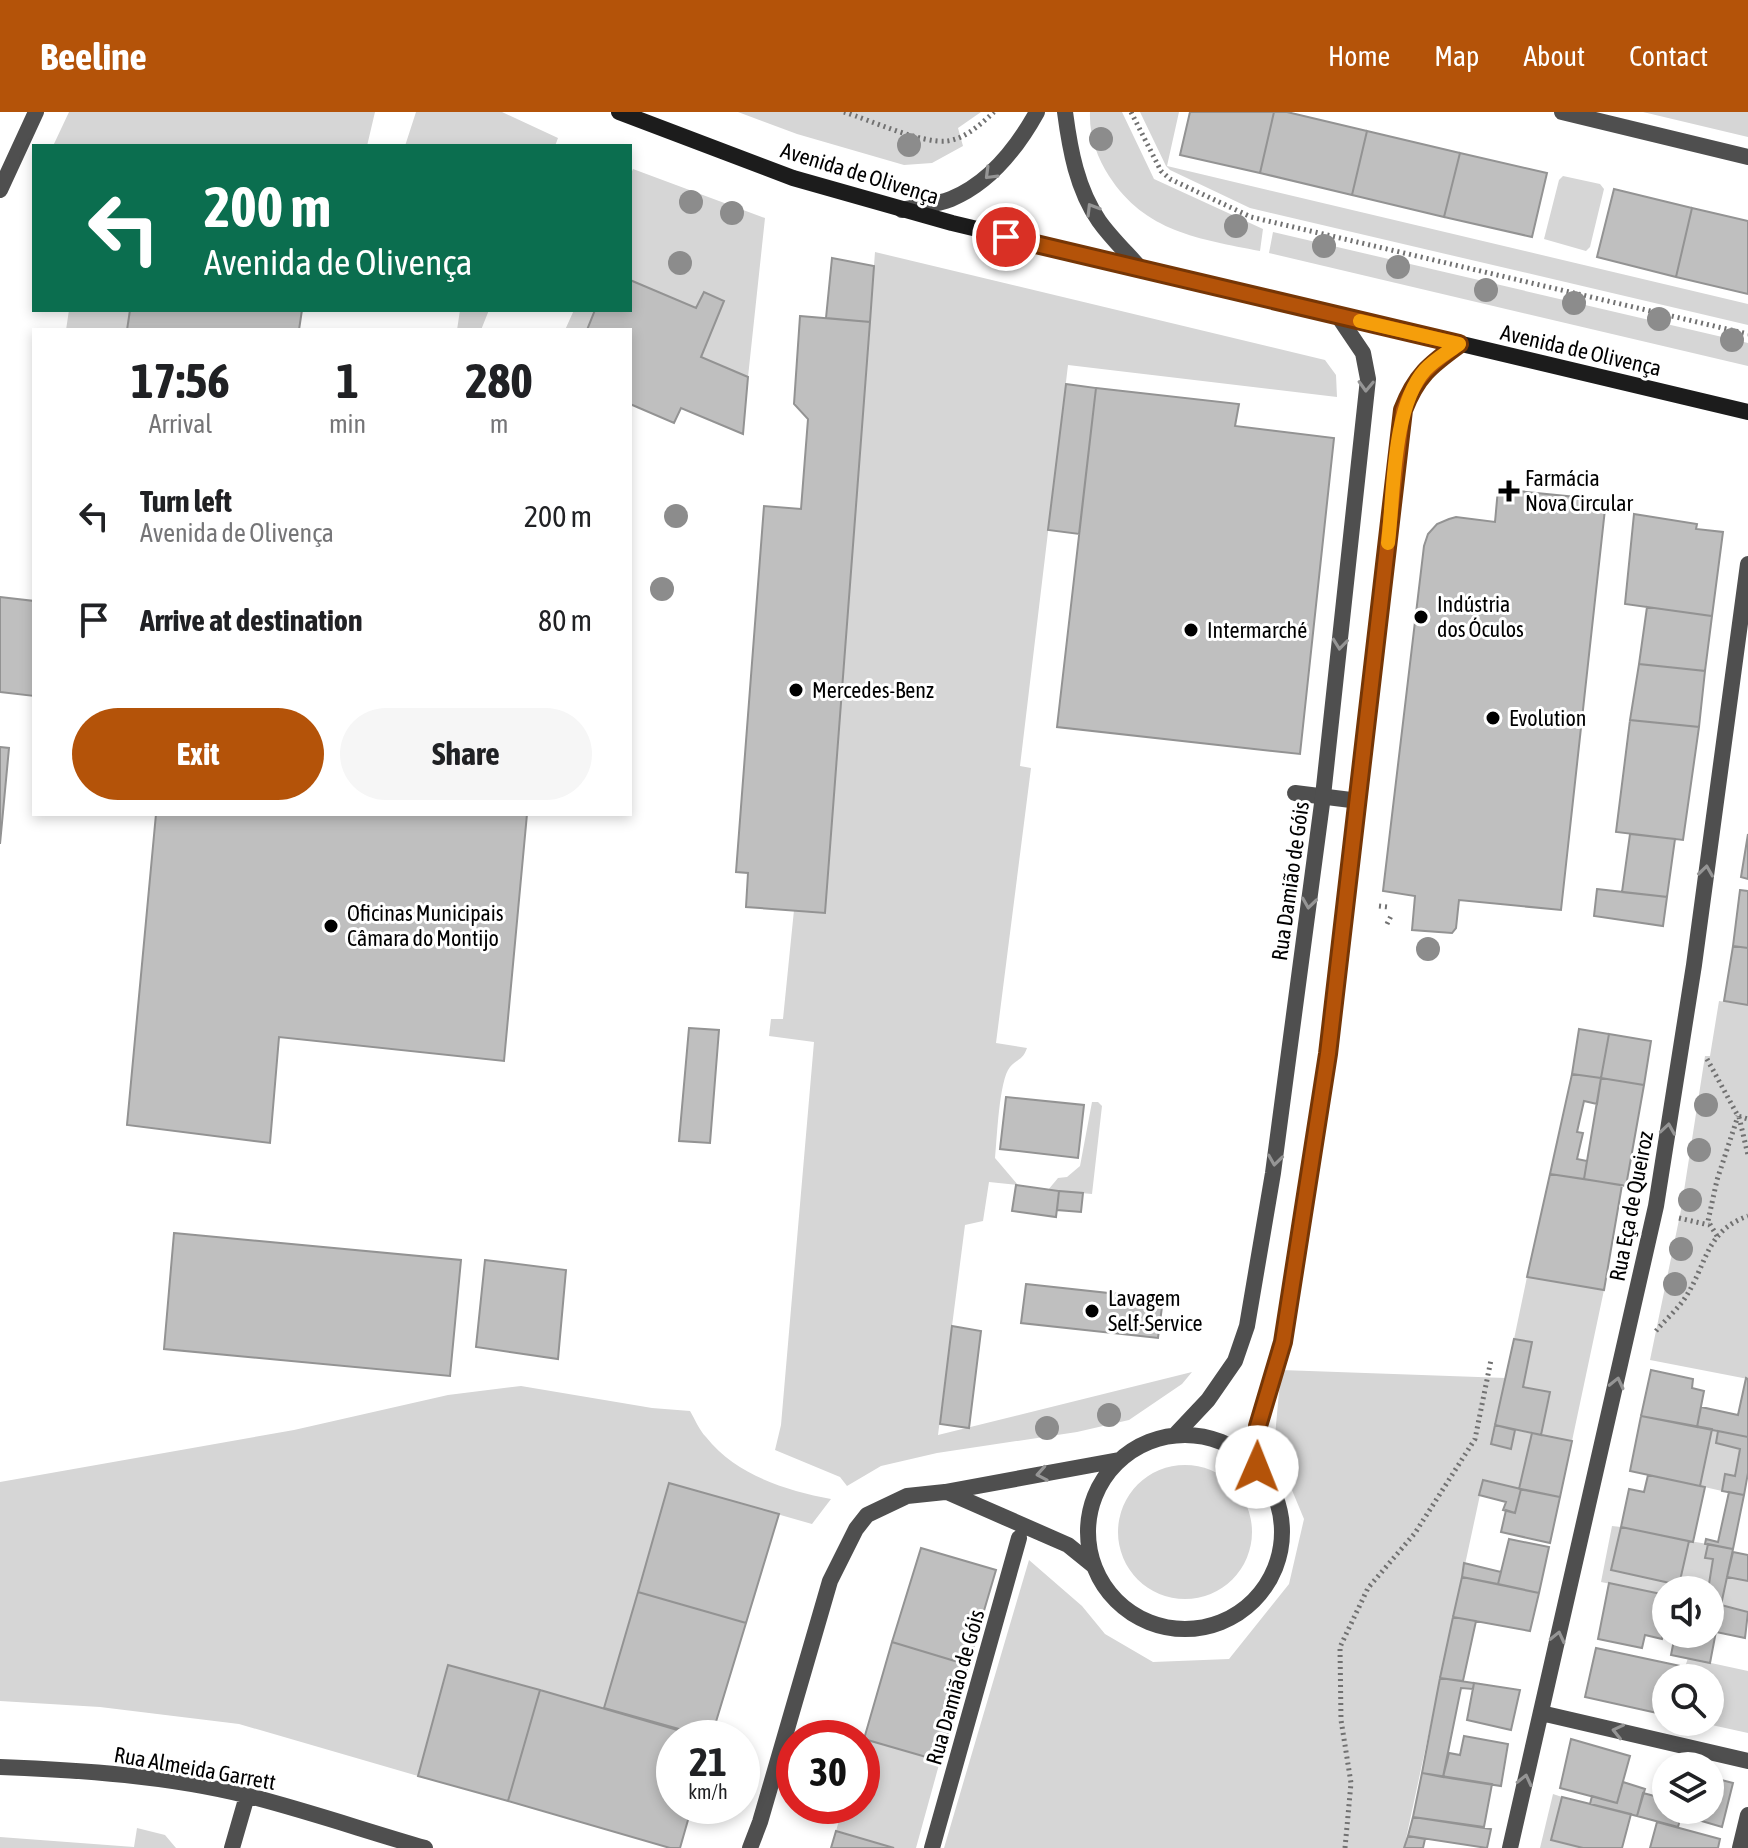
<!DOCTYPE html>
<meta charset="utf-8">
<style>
:root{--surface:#fff;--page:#f6f6f6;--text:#202124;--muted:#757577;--accent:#b45309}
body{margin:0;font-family:"Asap Condensed",sans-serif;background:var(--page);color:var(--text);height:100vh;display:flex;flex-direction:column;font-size:30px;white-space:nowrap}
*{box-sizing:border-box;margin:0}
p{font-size:26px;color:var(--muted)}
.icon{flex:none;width:44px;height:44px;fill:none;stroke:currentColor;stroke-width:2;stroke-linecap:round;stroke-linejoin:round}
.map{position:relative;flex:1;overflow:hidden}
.panel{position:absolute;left:32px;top:216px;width:600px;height:488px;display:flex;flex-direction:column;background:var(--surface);border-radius:0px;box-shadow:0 4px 12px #0003}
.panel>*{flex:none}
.banner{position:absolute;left:32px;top:32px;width:600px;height:168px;border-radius:0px;box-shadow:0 4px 12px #0003;background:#0b6e4f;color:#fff;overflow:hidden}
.tools{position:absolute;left:1652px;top:1464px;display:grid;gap:16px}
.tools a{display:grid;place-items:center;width:72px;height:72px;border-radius:50%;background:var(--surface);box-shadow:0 4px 12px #0003;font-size:40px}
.speed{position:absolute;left:656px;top:1608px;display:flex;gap:16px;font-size:40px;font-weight:700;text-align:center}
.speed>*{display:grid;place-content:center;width:104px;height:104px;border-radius:50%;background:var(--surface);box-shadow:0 4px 12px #0003;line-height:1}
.speed small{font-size:20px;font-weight:400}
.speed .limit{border:12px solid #d22;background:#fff;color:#111}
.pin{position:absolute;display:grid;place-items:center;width:68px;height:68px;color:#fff;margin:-34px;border:4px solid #fff;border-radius:50%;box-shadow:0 2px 8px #0007}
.me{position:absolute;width:88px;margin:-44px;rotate:1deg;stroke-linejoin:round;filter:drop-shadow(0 0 6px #0008)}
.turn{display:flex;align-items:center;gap:28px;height:168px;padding:0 40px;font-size:36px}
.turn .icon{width:104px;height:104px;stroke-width:2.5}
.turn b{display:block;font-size:56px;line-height:68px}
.eta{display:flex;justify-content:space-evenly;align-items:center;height:136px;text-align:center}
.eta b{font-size:48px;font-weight:700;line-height:56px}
.action{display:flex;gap:16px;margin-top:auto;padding:16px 40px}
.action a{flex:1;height:92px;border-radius:48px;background:var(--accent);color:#fff;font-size:32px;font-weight:700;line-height:92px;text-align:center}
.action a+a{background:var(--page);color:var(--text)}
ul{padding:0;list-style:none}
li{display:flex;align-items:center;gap:24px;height:104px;padding:0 40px}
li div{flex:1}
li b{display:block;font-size:30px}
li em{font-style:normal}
header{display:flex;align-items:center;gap:48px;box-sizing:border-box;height:112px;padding:0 40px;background:var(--accent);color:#fff}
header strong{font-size:38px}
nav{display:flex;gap:44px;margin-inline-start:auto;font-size:28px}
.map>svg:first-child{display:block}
.green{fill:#d6d6d6}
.building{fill:#bfbfbf;stroke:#939393;stroke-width:2}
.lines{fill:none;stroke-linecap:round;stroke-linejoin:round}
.path{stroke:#717171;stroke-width:5;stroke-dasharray:2 4;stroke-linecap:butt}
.lane{stroke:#4f4f4f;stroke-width:16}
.street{stroke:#4f4f4f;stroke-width:16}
.secondary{stroke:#1c1c1c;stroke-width:16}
.tree{fill:#8c8c8c}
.oneway{stroke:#959595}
.route-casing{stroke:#753606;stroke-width:20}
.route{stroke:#b45309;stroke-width:14}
.slow{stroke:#f59e0b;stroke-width:14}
.poi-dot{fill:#000;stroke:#fff;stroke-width:3}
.labels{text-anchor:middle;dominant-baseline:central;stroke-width:6;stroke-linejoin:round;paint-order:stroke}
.street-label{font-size:22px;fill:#000;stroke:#fff}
.poi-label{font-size:22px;fill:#000;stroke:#fff;text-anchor:start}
</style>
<header>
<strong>Beeline</strong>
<nav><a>Home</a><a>Map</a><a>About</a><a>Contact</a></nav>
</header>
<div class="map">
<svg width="1748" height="1736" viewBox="0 0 1748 1736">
<rect width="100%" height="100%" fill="#fff"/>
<path class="green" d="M69 0H375L367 34H53Z
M416 0H502L558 26 555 34H405Z
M738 0H981L958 16 963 34 932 51 904 53 797 22Z
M1090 0H1122L1154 67 1263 117 1260 139C1199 127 1145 120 1109 64 1097 45 1089 23 1090 0Z
M1140 0H1179L1167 54 1748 192V213L1250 96 1170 58 1166 54Z
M1643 0H1748V25Z
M633 57 765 106 748 265 701 245 724 189 704 180 696 196 630 168V64Z
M1563 64 1600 72 1604 77 1590 135 1586 139 1544 127 1559 68Z
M1273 120 1748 231V254L1269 141Z
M875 140 1325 248 1336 263 1337 285 1068 253 1020 654 1031 656 996 931 1027 936C1023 948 1017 947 1010 955 999 968 997 1027 995 1046L1018 1073 989 1070 983 1109 965 1113 938 1323 1192 1260 1182 1272 1129 1308 1077 1320 937 1341 881 1354 847 1374 840 1365 775 1338 781 1313 814 930 769 924 771 907H783L794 798 825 800Z
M69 198H130L127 218H66Z
M460 198H489L481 218H457Z
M574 198H595L587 218H565Z
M1719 889 1748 893V1267L1650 1248 1681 1098 1705 944H1710Z
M1092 990H1098L1102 994 1092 1082 1048 1078 1058 1066 1067 1065 1080 1054Z
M1527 1165 1604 1178 1572 1329 1541 1323 1550 1281 1523 1275 1532 1230 1514 1227Z
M1281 1258 1506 1266 1491 1332 1511 1337 1515 1318 1532 1321 1519 1377 1483 1369 1404 1736H944L1029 1448 1082 1494 1105 1522 1153 1550 1229 1547 1289 1472 1304 1407 1274 1335Z
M521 1274 652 1296 690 1299C695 1307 699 1318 706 1325 736 1363 785 1378 831 1387L812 1412 669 1371 604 1596 448 1553 418 1664 239 1612 100 1595 0 1589V1370L294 1318 448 1283Z
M1712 1317 1718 1319 1716 1331 1740 1337 1735 1364 1722 1379 1700 1374Z
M1118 1420a67 67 0 1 1 134 0a67 67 0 1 1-134 0Z
M1612 1414 1621 1415 1612 1458 1679 1473 1689 1429 1708 1432 1705 1445 1713 1447 1709 1472 1696 1470 1694 1478H1666V1483L1601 1470Z
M1727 1465 1748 1469V1500L1721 1493Z
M1688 1546 1748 1559V1621L1698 1610H1710V1566H1700L1685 1555Z
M864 1627 940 1649 916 1736H894L836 1719 843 1694H862Z
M1553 1682 1562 1685 1551 1728 1583 1736H1540Z
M137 1716 165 1723 176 1736H0V1725L134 1735Z"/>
<path class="building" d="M1190 0H1274L1260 61 1180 43Z
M1274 0H1287L1367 19 1352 83 1260 61Z
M1367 19 1460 41 1444 105 1352 83Z
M1460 41 1547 61 1532 125 1444 105Z
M1614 77 1692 96 1676 165 1597 145Z
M1692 96 1748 109V182L1676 165Z
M832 146 874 154 870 210 826 206Z
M630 168 696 196 704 180 724 189 701 245 748 265 743 322 681 296 674 311 630 292V218H587L595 198H630Z
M130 198H302L299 218H127Z
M800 204 870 210 825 801 746 795 748 761 736 760 764 394 801 397 808 307 794 292Z
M1066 272 1096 276 1079 422 1048 418Z
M1096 276 1239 292 1235 314 1334 326 1300 642 1057 615Z
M1498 377 1606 388 1561 798 1459 788 1456 816 1452 821 1412 818 1415 784 1383 779 1424 434 1428 422 1437 412 1449 407 1456 405 1495 410Z
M1634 402 1697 412 1696 417 1723 420 1712 504 1625 492Z
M0 485 34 489V584L0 580Z
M1647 495 1712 504 1705 559 1639 552Z
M1639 552 1705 559 1699 615 1630 608Z
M1630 608 1699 615 1683 728 1616 720Z
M0 635 9 636 0 732Z
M156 702H527L504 949 279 925 270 1031 127 1013Z
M1630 722 1675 727 1667 785 1622 780Z
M1748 722V767L1741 765Z
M1597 777 1667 785 1663 814 1594 804Z
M1740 778 1748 779V836L1733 834Z
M1733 834 1748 836V893L1724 889Z
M689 916 719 918 710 1031 679 1029Z
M1579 917 1609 922 1601 966 1572 962Z
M1609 922 1651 929 1644 973 1601 966Z
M1572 962 1601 966 1597 992 1584 989 1577 1020 1583 1021 1577 1047 1587 1049 1584 1067 1550 1062Z
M1601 966 1644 973 1626 1074 1584 1067Z
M1006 985 1084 993 1078 1046 1000 1037Z
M1550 1062 1622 1073 1604 1178 1527 1165Z
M1016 1073 1059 1079 1056 1105 1012 1099Z
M1059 1079 1083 1081 1081 1100 1057 1098Z
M174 1121 461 1148 450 1264 164 1237Z
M485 1148 566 1158 558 1247 476 1235Z
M1026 1172 1163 1187 1158 1226 1021 1211Z
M952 1214 981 1219 969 1316 940 1312Z
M1514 1227 1532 1230 1523 1275 1550 1280 1541 1323 1495 1313Z
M1651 1258 1693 1267 1692 1276 1704 1279 1697 1315 1641 1304Z
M1746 1266 1748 1267V1325L1697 1315 1701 1295 1738 1303Z
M1641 1304 1712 1317 1700 1374 1630 1359Z
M1495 1313 1515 1318 1511 1337 1491 1332Z
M1718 1319 1748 1325V1361L1744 1383 1722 1379 1725 1362 1735 1364 1740 1337 1716 1331Z
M1532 1321 1572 1329 1560 1385 1519 1377Z
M1648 1363 1705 1375 1693 1430 1621 1415 1629 1377 1644 1380Z
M1483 1368 1521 1377 1515 1401 1503 1398 1506 1390 1479 1383Z
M669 1371 779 1402 746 1511 638 1480Z
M1521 1377 1560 1385 1550 1431 1501 1420 1506 1398 1515 1401Z
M1729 1380 1744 1383 1733 1437 1705 1432 1706 1427 1718 1430Z
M1621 1415 1689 1429 1679 1473 1611 1458Z
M1509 1427 1549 1435 1539 1481 1498 1472Z
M1708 1432 1733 1437 1721 1493 1710 1491V1478H1694L1695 1470 1709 1472 1713 1447 1705 1446Z
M921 1436 996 1458 968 1553 892 1530Z
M1733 1440 1748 1443V1469L1727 1465Z
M1464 1451 1501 1460 1498 1472 1462 1465Z
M1462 1465 1539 1481 1530 1519 1453 1505Z
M1609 1471 1666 1483V1506L1662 1527 1645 1523 1642 1536 1598 1527Z
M638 1480 746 1511 711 1626 604 1596Z
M1710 1491 1721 1493 1710 1551 1671 1543 1675 1523 1692 1527 1693 1522H1710Z
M1721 1493 1748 1500 1745 1526 1716 1520Z
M1453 1505 1476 1509 1463 1569 1440 1566Z
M892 1530 968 1553 940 1649 864 1627Z
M1596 1536 1685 1555 1701 1559 1700 1566H1666V1603L1585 1585Z
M448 1553 540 1578 508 1689 418 1664Z
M1440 1566 1474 1571 1473 1577 1461 1576 1443 1665 1422 1661Z
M1474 1571 1520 1578 1511 1618 1467 1608Z
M540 1578 705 1626H674V1694H692L680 1736H670L508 1689Z
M1464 1624 1508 1632 1501 1674 1443 1665 1449 1641 1460 1643Z
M1571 1627 1630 1644 1617 1691 1560 1676Z
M1422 1661 1492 1672 1484 1715 1413 1705Z
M1710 1665 1733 1671 1722 1715 1664 1698 1666 1687V1698H1710Z
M1623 1670 1645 1677 1637 1704 1590 1692 1592 1684 1617 1691Z
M1643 1681 1666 1687 1664 1698 1681 1704 1678 1715 1637 1704Z
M1562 1685 1631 1702 1622 1736H1583L1551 1728Z
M1413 1705 1491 1717 1487 1736 1408 1724Z
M1657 1710 1720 1727 1718 1736H1650Z
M836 1719 894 1736H831Z
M1408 1724 1425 1727 1423 1736H1404Z"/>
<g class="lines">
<path class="path" d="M844 0C870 8 922 32 947 29 965 27 981 12 994 0
M1131 0 1161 59 1170 67 1251 105 1748 222
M1379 794 1388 795
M1387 812 1391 804
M1707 947 1738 1004 1748 1007
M1739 1005 1748 1043
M1679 1106 1709 1113
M1717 1124 1708 1109 1717 1068 1738 1004
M1656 1219C1665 1208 1677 1198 1685 1186 1707 1153 1705 1119 1748 1104
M1345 1736 1351 1671 1341 1608 1340 1535 1368 1476 1415 1421 1475 1327 1491 1248"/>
<path class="lane" d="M1295 681 1359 689"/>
<path class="street" d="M1065 0C1070 38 1077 77 1099 109 1111 126 1128 142 1141 157
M1562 0 1748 45
M0 78 36 0
M902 98C917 94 936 93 951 87 990 71 1017 36 1037 0
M1175 1323 1208 1288 1235 1249 1247 1214 1273 1061 1323 684 1368 267 1363 241 1338 204
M1088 1420a97 97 0 1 1 194 0a97 97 0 1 1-194 0Z
M1257 1355 1258 1314 1283 1230 1328 942 1403 298C1416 264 1431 253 1459 232
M947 1380 1068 1433 1094 1454
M1541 1601 1748 1649
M0 1655C82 1658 169 1664 249 1684 308 1699 366 1719 425 1736
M232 1736 247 1684
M750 1736 760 1710 830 1469 856 1417 867 1403 907 1384 945 1380 1119 1348
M932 1736 1019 1426
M1510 1736 1656 1094 1694 853 1748 452
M1740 1736 1748 1703"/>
<path class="secondary" d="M619 0 793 66 952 111 1748 300"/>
</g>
<g class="tree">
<circle cx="1101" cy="27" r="12"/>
<circle cx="909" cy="33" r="12"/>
<circle cx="691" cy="90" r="12"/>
<circle cx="732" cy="101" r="12"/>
<circle cx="1236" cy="114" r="12"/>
<circle cx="1324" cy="134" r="12"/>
<circle cx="680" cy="151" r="12"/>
<circle cx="1398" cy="155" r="12"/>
<circle cx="1486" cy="178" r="12"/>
<circle cx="1574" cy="191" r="12"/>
<circle cx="1659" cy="207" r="12"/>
<circle cx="1732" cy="228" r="12"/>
<circle cx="676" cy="404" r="12"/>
<circle cx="662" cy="477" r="12"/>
<circle cx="1428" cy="837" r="12"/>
<circle cx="1706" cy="993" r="12"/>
<circle cx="1699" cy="1038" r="12"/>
<circle cx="1690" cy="1088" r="12"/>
<circle cx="1681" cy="1137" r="12"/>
<circle cx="1675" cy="1172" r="12"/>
<circle cx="1109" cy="1303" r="12"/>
<circle cx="1047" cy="1316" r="12"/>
</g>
<defs><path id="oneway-chevron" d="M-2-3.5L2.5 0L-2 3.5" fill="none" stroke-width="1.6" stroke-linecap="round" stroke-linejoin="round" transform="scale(2)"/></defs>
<g class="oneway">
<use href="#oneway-chevron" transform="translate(990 62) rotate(135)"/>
<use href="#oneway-chevron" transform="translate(1092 97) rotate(-121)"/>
<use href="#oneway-chevron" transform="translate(1366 274) rotate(92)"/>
<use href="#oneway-chevron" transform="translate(1340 532) rotate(96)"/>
<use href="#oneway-chevron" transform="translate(1706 759) rotate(-82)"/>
<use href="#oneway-chevron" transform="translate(1309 791) rotate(98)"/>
<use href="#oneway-chevron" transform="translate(1668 1017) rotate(-81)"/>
<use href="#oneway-chevron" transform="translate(1275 1048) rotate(98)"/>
<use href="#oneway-chevron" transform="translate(1617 1271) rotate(-77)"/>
<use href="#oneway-chevron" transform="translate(1042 1362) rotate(170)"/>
<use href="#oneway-chevron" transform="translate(1558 1525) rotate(-77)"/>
<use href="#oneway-chevron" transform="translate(1618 1619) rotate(-167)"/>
<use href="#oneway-chevron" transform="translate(1525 1668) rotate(-77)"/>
</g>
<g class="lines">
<g class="route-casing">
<path id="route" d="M1006 125 1459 232C1430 253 1416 264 1403 298L1328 942 1283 1230 1258 1314 1257 1355"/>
</g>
<use href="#route" class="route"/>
<path class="slow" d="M1360 209 1459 232C1448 240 1434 248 1425 258 1392 295 1394 382 1388 431"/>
</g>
<g class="poi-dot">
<path d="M1505 367h8v8h8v8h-8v8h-8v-8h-8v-8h8z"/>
<circle cx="1421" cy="505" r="8"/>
<circle cx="1191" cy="518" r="8"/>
<circle cx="796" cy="578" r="8"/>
<circle cx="1493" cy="606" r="8"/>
<circle cx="331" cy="814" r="8"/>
<circle cx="1092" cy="1199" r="8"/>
</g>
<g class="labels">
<g class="street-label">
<text transform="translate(860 61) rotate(17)">Avenida de Olivença</text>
<text transform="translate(1581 238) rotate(13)">Avenida de Olivença</text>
<text transform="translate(1290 769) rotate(-82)">Rua Damião de Góis</text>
<text transform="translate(1631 1094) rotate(-79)">Rua Eça de Queiroz</text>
<text transform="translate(955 1575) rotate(-74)">Rua Damião de Góis</text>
<text transform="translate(195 1656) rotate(10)">Rua Almeida Garrett</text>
</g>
<g class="poi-label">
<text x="1525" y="366">Farmácia<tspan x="1525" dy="25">Nova Circular</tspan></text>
<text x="1437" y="492">Indústria<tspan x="1437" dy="25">dos Óculos</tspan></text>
<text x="1207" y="518">Intermarché</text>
<text x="812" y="578">Mercedes-Benz</text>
<text x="1509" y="606">Evolution</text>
<text x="347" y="801">Oficinas Municipais<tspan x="347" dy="25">Câmara do Montijo</tspan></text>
<text x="1108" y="1186">Lavagem<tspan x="1108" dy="25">Self-Service</tspan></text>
</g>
</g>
</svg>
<div class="tools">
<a><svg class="icon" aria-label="sound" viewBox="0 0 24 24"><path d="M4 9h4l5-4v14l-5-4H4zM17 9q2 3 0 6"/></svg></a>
<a><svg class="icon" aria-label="search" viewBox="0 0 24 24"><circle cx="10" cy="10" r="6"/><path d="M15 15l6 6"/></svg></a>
<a><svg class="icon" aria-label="layers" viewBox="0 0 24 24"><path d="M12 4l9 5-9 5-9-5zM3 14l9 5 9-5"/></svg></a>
</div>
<div class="speed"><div>21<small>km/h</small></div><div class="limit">30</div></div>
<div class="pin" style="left:1006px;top:125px;background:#d93025"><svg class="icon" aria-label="arrive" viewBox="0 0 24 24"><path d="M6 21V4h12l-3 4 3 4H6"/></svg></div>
<svg class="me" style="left:1257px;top:1355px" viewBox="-20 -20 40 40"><circle r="19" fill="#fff"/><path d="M0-13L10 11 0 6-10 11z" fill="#b45309"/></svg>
<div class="banner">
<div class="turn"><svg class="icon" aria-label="left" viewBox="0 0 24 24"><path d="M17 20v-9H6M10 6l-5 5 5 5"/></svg><div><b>200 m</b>Avenida de Olivença</div></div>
</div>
<section class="panel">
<div class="eta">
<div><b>17:56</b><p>Arrival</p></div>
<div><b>1</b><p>min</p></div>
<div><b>280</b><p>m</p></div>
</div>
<ul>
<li><svg class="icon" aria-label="left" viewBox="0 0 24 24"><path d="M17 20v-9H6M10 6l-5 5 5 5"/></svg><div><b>Turn left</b><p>Avenida de Olivença</p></div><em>200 m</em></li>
<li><svg class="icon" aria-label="arrive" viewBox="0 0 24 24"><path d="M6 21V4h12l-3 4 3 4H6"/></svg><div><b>Arrive at destination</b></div><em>80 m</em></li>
</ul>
<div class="action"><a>Exit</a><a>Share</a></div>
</section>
</div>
